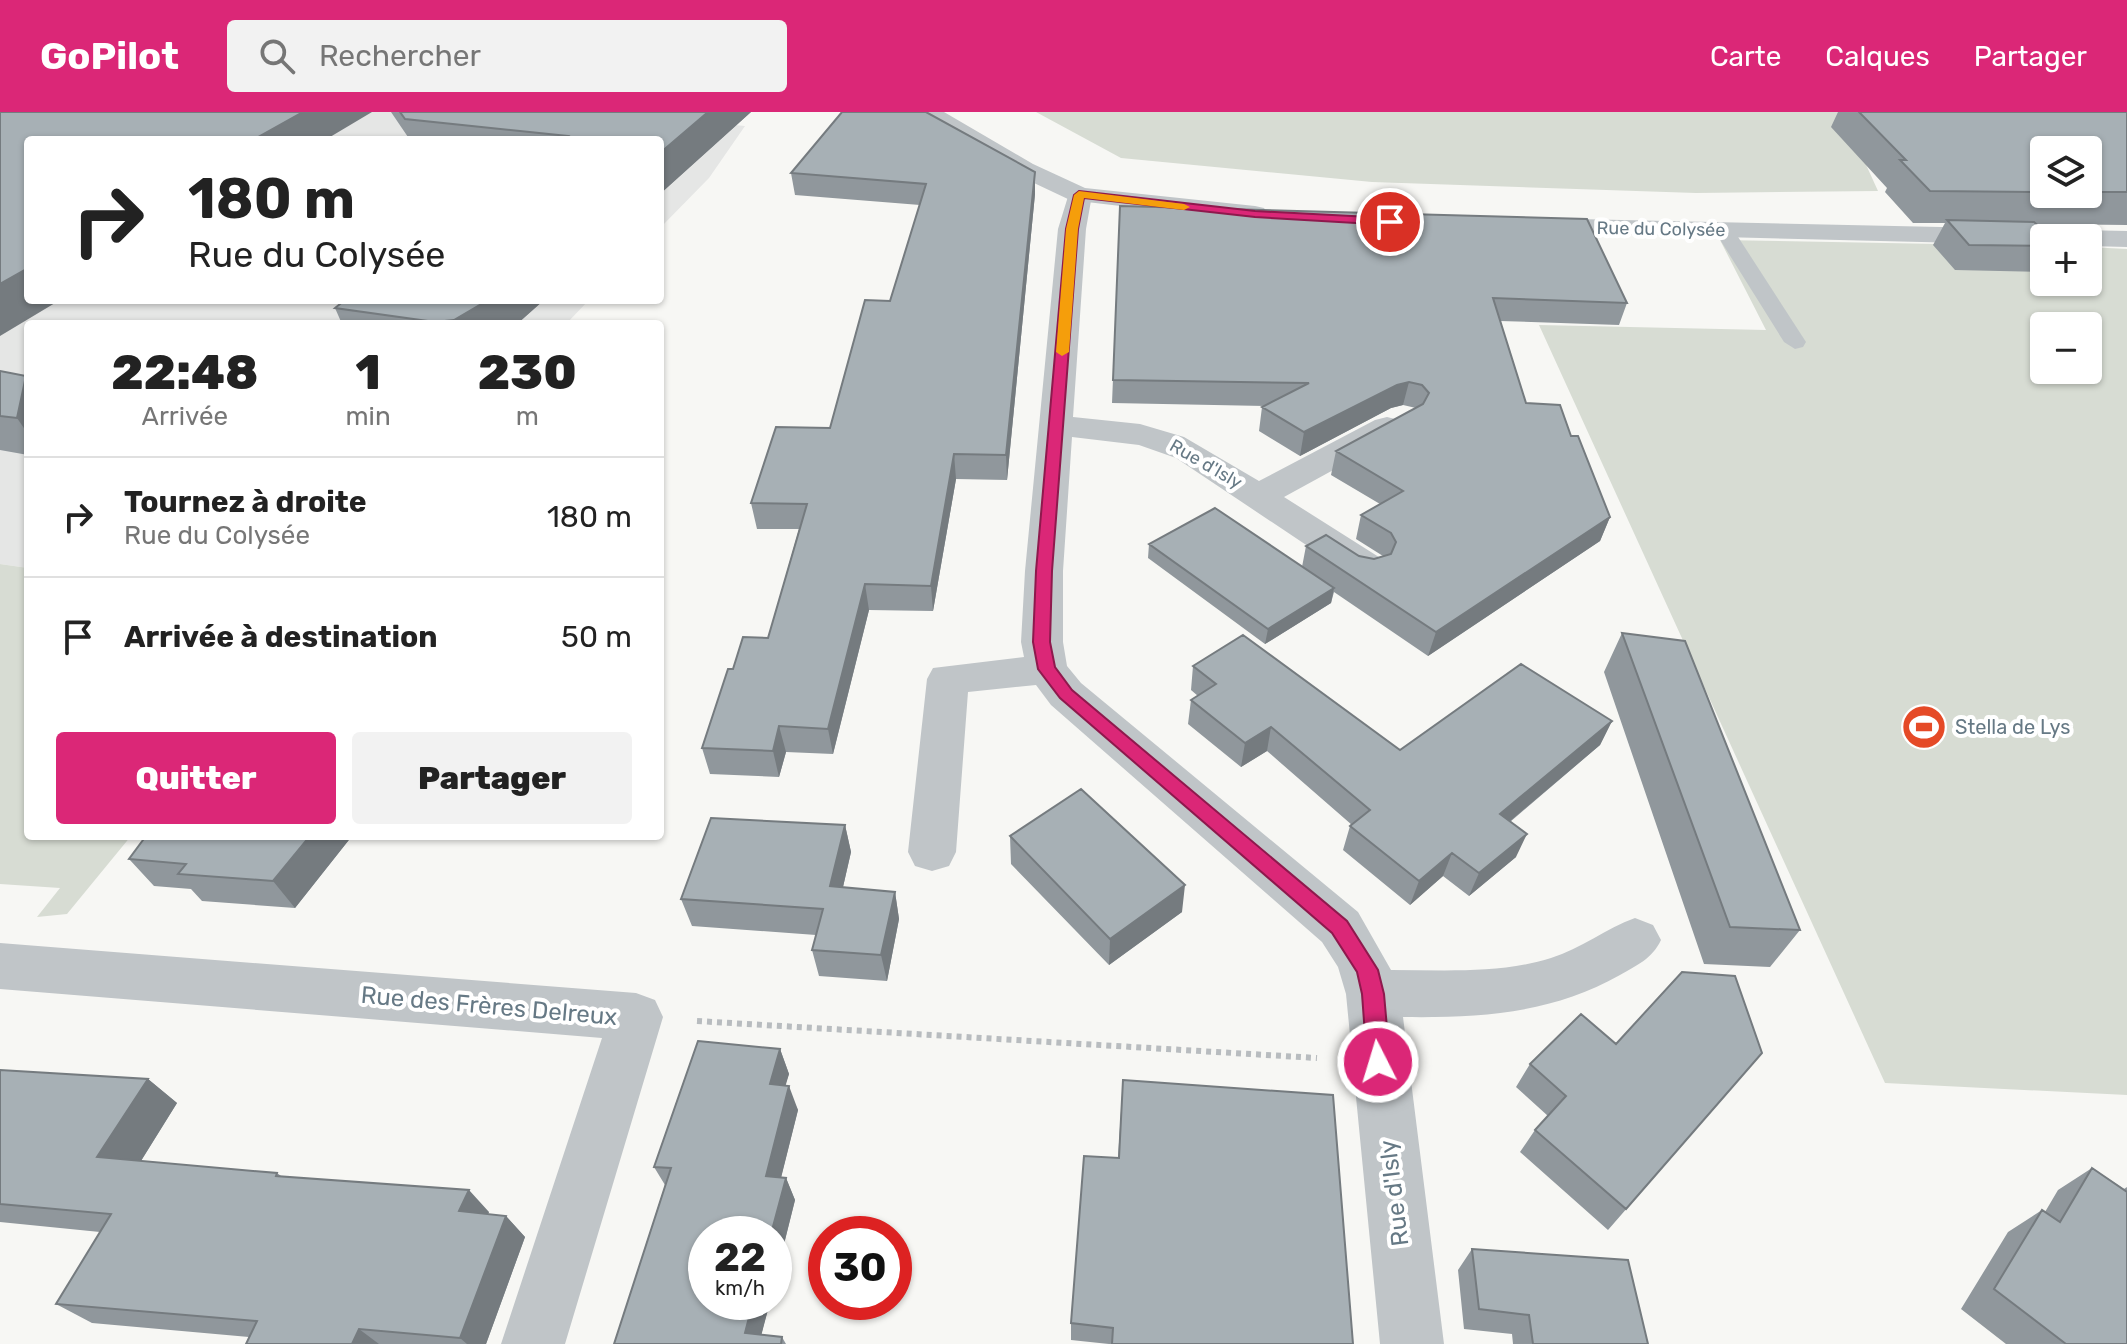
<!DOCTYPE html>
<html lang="fr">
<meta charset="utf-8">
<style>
:root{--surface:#fff;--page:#f2f2f2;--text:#222;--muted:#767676;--line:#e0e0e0;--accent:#db2777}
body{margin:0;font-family:Rubik,sans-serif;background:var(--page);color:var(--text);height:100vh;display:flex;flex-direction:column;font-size:30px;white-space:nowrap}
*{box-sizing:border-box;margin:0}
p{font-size:26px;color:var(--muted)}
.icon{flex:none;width:44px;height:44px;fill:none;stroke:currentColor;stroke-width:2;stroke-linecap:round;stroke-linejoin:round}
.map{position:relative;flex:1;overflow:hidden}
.drawer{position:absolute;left:24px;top:208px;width:640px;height:520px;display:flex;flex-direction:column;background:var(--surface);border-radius:8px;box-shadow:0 2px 6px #0004}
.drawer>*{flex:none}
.banner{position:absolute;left:24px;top:24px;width:640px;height:168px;border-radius:8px;box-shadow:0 2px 6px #0004;background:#fff;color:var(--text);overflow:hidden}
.fabs{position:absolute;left:2030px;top:24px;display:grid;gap:16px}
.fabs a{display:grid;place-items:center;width:72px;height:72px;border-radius:8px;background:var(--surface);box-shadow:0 2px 6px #0004;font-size:40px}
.speed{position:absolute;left:688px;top:1104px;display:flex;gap:16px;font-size:40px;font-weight:700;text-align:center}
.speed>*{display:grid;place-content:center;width:104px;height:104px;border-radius:50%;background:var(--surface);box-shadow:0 2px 6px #0004;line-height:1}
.speed small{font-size:20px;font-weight:400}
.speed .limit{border:12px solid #d22;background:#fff;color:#111}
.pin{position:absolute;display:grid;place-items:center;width:68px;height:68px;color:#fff;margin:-34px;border:4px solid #fff;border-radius:50%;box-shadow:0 2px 8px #0007}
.me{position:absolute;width:88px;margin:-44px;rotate:355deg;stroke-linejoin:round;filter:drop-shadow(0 0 6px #0008)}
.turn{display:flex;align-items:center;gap:28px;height:168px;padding:0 32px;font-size:36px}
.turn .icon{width:104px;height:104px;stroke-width:2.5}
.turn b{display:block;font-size:56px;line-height:68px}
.eta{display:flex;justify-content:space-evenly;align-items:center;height:136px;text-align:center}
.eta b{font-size:48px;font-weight:800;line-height:56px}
.action{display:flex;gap:16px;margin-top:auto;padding:16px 32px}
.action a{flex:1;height:92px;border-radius:8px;background:var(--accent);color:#fff;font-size:32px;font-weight:800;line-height:92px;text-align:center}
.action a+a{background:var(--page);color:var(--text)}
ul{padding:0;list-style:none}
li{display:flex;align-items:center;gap:24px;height:120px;padding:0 32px;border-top:2px solid var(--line)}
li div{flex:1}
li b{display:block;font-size:30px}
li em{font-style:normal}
header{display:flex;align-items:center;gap:48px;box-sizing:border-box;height:112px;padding:0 40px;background:var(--accent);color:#fff}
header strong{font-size:38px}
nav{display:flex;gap:44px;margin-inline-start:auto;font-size:28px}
.search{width:560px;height:72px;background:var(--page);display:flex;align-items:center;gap:20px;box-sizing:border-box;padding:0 28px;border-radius:8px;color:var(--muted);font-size:30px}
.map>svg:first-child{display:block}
.built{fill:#e5e6e5}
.green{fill:#d7dcd3;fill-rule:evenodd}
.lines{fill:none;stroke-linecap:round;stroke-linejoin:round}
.path{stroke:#b8bcbf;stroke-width:6;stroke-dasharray:5 5;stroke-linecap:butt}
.service{fill:#c0c5c8;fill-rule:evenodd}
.minor{fill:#c0c5c8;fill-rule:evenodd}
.tertiary{fill:#c0c5c8;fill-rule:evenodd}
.wall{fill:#90979c;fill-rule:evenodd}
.shaded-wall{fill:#757b7f}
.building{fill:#a7b0b5;stroke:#757b7f;stroke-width:2}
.route{fill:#db2777;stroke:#8e194d;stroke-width:2}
.slow{fill:#f59e0b}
.labels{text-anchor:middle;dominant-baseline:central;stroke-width:8;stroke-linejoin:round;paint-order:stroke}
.far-street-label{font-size:18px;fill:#667985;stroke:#fff}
.poi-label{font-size:20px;fill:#667985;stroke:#fff;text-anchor:start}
.near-street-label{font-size:24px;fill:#667985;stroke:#fff}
</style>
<header>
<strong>GoPilot</strong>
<div class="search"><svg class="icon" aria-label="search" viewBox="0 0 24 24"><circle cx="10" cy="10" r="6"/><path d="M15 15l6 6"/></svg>Rechercher</div>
<nav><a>Carte</a><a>Calques</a><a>Partager</a></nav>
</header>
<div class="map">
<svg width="2127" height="1232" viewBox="0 0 2127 1232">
<rect width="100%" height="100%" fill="#f7f7f4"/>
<path class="built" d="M259 0H595L745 14 709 66 660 116V28H207Z
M0 139 28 188H589L566 212H28V456L0 452Z"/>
<path class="green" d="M1036 0H1842L1878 79 1696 81 1372 70 1121 46Z
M1720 128 2044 134V170H2088V135L2127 137V983L1885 971 1539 213 1766 218ZM2044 214H2088V258H2044Z
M0 452 28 456V724H131L67 802 37 805 60 776 0 772Z"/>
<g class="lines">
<path class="path" d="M697 909 1317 946"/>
<path class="service" d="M1724 112 1731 114 1806 230 1803 235 1795 237 1784 230 1714 118Z"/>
<path class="minor" d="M1079 75 1088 78 1092 83 1086 117 1073 305 1140 312 1184 325 1259 369 1375 308 1387 305 1399 308 1404 315 1399 322 1284 385 1382 447 1387 456 1382 465 1368 468 1354 465 1176 346 1139 333 1072 325 1063 459V530L1067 554 1081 571 1358 800 1391 858C1444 858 1500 862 1551 846 1581 837 1606 816 1635 806L1653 813 1661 828C1652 847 1637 853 1620 863 1551 902 1479 906 1403 905L1444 1232H1380L1346 882 1338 855 1322 830 1051 593 1036 573 968 580 956 740 949 754 932 759 915 754 908 740 927 567 933 556 1024 545 1021 530 1025 459 1058 117 1070 78Z
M0 831 636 881 655 888 663 905 565 1232H501L602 926 0 877Z"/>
<path class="tertiary" d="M915 0H944L1033 52 1085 76 1255 94 1264 96 1268 102 1264 108 1255 110 1070 88 1015 62Z
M1531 106 2127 119V135L2088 134V126H2044V133L1521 120 1518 114 1521 108Z"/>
</g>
<path class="wall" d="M391 0H751L660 82V28H410Z
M1838 0H2127V113L2036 112 2044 126V160L1955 158 1933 133 1945 111H1913L1885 80 1887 76 1831 15ZM2044 38H2088V82H2044Z
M1035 60V82L1007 368 956 367 933 499 869 498 833 642 786 640 779 665 710 662 702 636 733 557 768 526 799 417H757L751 391 830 316 890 189 920 93 795 83 791 61Z
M1120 94 1627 191 1619 213 1500 209 1526 291 1571 324 1610 405 1600 429 1428 544 1334 480 1331 491 1265 532 1148 446 1149 432 1302 455 1306 434 1374 447 1383 444 1356 427 1361 403 1380 392 1331 363 1336 339 1416 296 1403 293 1391 296 1300 344 1259 319 1262 295 1265 294 1112 291Z
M345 188H544L517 212H342L335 196Z
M0 259 28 268V343L0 338Z
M1622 521 1800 818 1770 855 1704 852 1604 560Z
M1193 554 1400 638 1612 609 1600 633 1510 710 1516 745 1469 784 1443 764 1410 793 1343 738 1350 714 1352 713 1267 639 1241 655 1188 612 1191 588 1198 584 1191 578Z
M845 713 851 740 843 775 895 780 899 807 887 869 819 864 812 838 816 823 692 814 681 787Z
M146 724H352L295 796 202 789 191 777 154 774 129 747Z
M1010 724 1182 800 1109 853 1011 752Z
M1616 932 1762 941 1608 1118 1520 1040 1535 1018 1548 1004 1516 975 1530 952Z
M780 937 789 962 785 973 798 998 781 1065 786 1066 795 1088 774 1172V1122L770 1190 761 1223 782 1225 786 1232H614L665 1073 654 1055Z
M0 958 148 967 177 991 141 1049 277 1061 281 1064 489 1100 488 1102 506 1104 525 1125 486 1232H246L249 1225 92 1211 56 1192 100 1120 0 1110Z
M1123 968 1353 1232H1109L1071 1228V1211L1118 1046Z
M2092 1056 2124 1077 2127 1075V1232H2006L1961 1197 2008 1120 2042 1098 2045 1100 2058 1078Z
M1472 1137 1648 1232H1513L1512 1222 1464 1217 1458 1158Z"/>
<path class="shaded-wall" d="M303 0H372L325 28H253Z
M708 0H751L660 82V41Z
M1035 60V82L1007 368 1006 343Z
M28 156V188H60L0 224V172Z
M488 188H544L517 212H436L435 210Z
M26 264 28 268V322L17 306Z
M1409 270 1403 293 1391 296 1300 344 1304 320 1397 273Z
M954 342 956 367 933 499 931 474Z
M1610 405 1600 429 1428 544 1436 520Z
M865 472 869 498 833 642 828 617Z
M1334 476 1331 491 1265 532 1268 517Z
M1612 609 1600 633 1490 726 1500 702Z
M779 614 786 640 779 665 773 639Z
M1271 615 1267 639 1241 655 1245 631Z
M845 713 851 740 837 801 830 774Z
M1527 722 1516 745 1469 784 1479 761Z
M310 724H352L295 796 273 769Z
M1452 741 1443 764 1410 793 1419 769Z
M1185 773 1182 800 1109 853 1110 827Z
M895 780 899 807 887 869 881 843Z
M780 937 789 962 779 996 770 972Z
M148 967 177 991 129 1068 97 1045Z
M789 974 798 998 776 1086 766 1064Z
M786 1066 795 1088 774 1172V1122H771Z
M469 1078 489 1100 479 1121 459 1099Z
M506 1104 525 1125 486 1232H467L460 1226Z
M753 1190H770L759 1232 745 1221Z
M359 1217 379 1232H352Z"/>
<path class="building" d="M0 0H303L253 28H28V156L0 172Z
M400 0H708L660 41V28H563L568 24 405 7Z
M842 0H926L1035 60 1006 343 954 342 931 474 865 472 828 617 779 614 773 639 702 636 728 557H733L743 525 768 526 807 392 751 391 776 315 830 316 865 188 890 189 926 72 791 61Z
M1859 0H2127V80H2088V38H2044V80L1930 79 1900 48H1906Z
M1120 94 1587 107 1627 191 1493 186 1526 291 1560 293 1571 324H1578L1610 405 1436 520 1306 434 1326 423 1359 444 1374 447 1391 442 1396 430 1391 421 1361 403 1403 379 1336 339 1423 292 1429 281 1422 273 1409 270 1397 273 1304 320 1262 295 1309 271 1113 268Z
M1947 108 2034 110 2052 126H2044V134L1969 133Z
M345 188H488L454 208 435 210 335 196Z
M0 259 26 264 17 306 0 304Z
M1215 396 1334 476 1268 517 1149 432Z
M1622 521 1685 529 1800 818 1730 815Z
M1243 523 1400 638 1521 552 1612 609 1500 702 1527 722 1479 761 1452 741 1419 769 1350 714 1370 698 1271 615 1245 631 1191 588 1216 572 1193 554Z
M1081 677 1185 773 1110 827 1010 724Z
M711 706 845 713 830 774 895 780 881 843 812 838 823 797 681 787Z
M146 724H310L273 769 178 762 186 752 129 747Z
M1682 860 1735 864 1762 941 1626 1097 1535 1018 1566 984 1530 952 1581 902 1616 932Z
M698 929 780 937 770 972 789 974 766 1064 786 1066 771 1122H706V1190H753L745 1221 782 1225 781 1232H614L671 1056 654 1055Z
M0 958 148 967 97 1045 277 1061 276 1064 469 1078 459 1099 506 1104 460 1226 359 1217 352 1232H246L257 1209 56 1192 111 1102 0 1092Z
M1123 968 1333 983 1353 1232H1112L1113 1216 1071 1211 1084 1044 1119 1046Z
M2092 1056 2127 1080V1232H2066L1994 1177 2042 1098 2060 1110Z
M1472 1137 1628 1148 1648 1232H1533L1529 1203 1479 1197Z"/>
<path class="route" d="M1079 79 1255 99 1390 106 1395 110 1390 113 1255 105 1084 86 1078 117 1052 459 1050 530 1055 555 1072 578 1347 809 1378 858 1384 882 1390 950 1386 958 1378 961 1370 958 1367 950 1362 882 1357 860 1332 821 1060 586 1038 557 1033 530 1036 459 1066 117 1074 83Z"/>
<path class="slow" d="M1079 79 1184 92 1190 95 1184 98 1084 86 1078 117 1069 240 1062 244 1056 240 1066 117 1074 83Z"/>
<defs>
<g id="stadium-disc" transform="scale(2.3)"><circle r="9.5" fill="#e54a27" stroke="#fff"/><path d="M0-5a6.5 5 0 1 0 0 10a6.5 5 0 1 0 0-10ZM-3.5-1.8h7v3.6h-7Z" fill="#fff"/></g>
</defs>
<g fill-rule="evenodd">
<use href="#stadium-disc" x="1924" y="615"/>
</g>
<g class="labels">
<g class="far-street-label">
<text transform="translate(1661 117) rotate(1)">Rue du Colysée</text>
<text transform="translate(1206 352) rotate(30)">Rue d'Isly</text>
</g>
<g class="poi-label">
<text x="1955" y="615">Stella de Lys</text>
</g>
<g class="near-street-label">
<text transform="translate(489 894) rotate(5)">Rue des Frères Delreux</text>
<text transform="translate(1394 1081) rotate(-97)">Rue d'Isly</text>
</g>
</g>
</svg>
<div class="fabs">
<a><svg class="icon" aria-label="layers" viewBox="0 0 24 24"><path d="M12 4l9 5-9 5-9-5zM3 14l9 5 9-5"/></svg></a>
<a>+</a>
<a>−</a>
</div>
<div class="speed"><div>22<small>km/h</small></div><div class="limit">30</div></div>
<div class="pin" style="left:1390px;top:110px;background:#d93025"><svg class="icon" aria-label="arrive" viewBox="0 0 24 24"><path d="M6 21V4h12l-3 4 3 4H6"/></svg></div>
<svg class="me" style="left:1378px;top:950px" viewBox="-20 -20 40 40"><circle r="17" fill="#db2777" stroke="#fff" stroke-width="3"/><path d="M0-11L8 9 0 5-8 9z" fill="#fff"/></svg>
<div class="banner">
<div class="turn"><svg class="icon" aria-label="right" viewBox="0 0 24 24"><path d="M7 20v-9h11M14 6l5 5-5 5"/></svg><div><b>180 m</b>Rue du Colysée</div></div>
</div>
<section class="drawer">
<div class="eta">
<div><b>22:48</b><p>Arrivée</p></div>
<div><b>1</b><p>min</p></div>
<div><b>230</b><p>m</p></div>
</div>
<ul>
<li><svg class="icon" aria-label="right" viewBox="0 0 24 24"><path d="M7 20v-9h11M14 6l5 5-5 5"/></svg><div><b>Tournez à droite</b><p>Rue du Colysée</p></div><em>180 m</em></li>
<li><svg class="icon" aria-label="arrive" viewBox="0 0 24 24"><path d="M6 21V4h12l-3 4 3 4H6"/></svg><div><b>Arrivée à destination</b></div><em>50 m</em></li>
</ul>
<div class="action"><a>Quitter</a><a>Partager</a></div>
</section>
</div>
